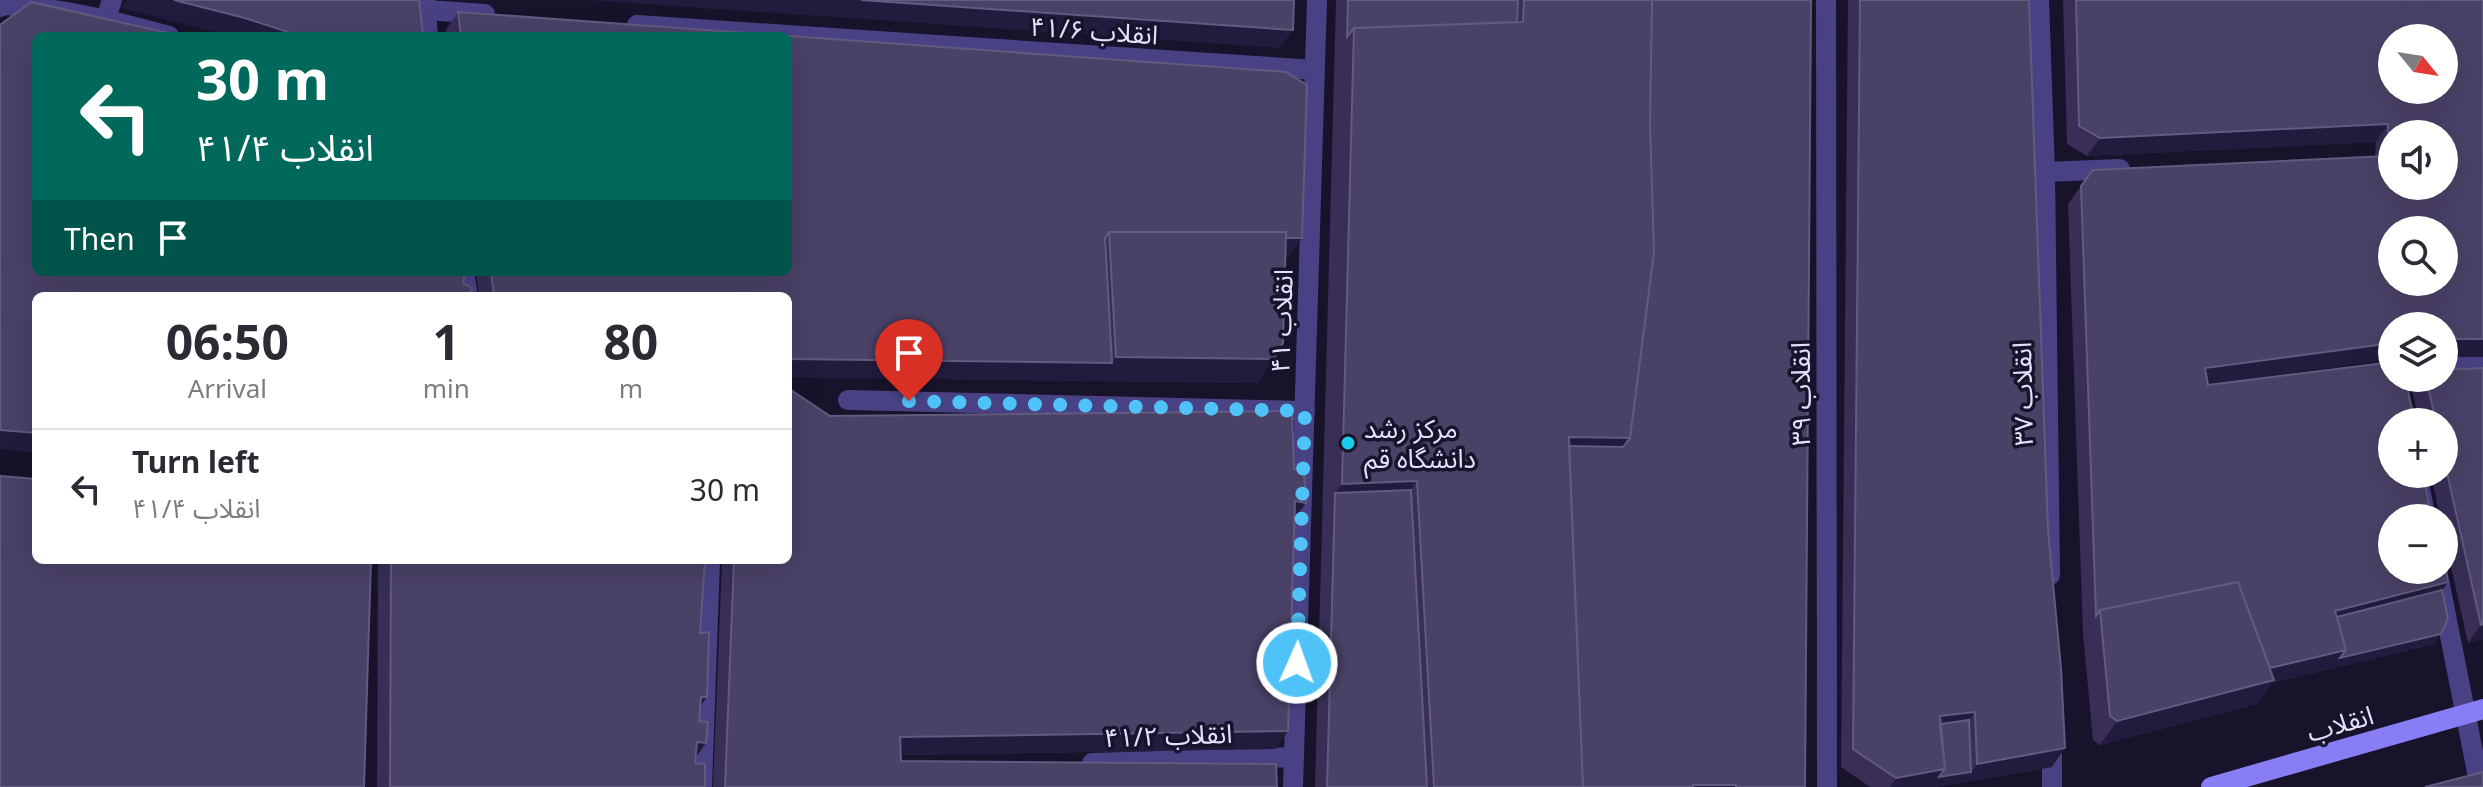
<!DOCTYPE html>
<meta charset="utf-8">
<style>
:root{--surface:#fff;--page:#f7f7f7;--text:#2b2b33;--muted:#7c7c81;--line:#e1e1e2}
body{margin:0;font-family:"Noto Sans","Noto Sans Arabic",sans-serif;background:var(--page);color:var(--text);height:100vh;display:flex;flex-direction:column;font-size:30px;white-space:nowrap}
*{box-sizing:border-box;margin:0}
p{font-size:26px;color:var(--muted)}
.icon{flex:none;width:44px;height:44px;fill:none;stroke:currentColor;stroke-width:2;stroke-linecap:round;stroke-linejoin:round}
.map{position:relative;flex:1;overflow:hidden}
.side{position:absolute;left:32px;top:292px;width:760px;height:272px;display:flex;flex-direction:column;background:var(--surface);border-radius:12px;box-shadow:0 8px 32px #0002}
.side>*{flex:none}
.top-card{position:absolute;left:32px;top:32px;width:760px;height:244px;border-radius:12px;box-shadow:0 8px 32px #0002;background:#00695c;color:#fff;overflow:hidden}
.needle{width:52px;rotate:120deg}
.controls{position:absolute;left:2378px;top:24px;display:grid;gap:16px}
.controls a{display:grid;place-items:center;width:80px;height:80px;border-radius:50%;background:var(--surface);box-shadow:0 8px 32px #0002;font-size:40px}
.pin{position:absolute;display:grid;place-items:center;width:68px;height:68px;color:#fff;margin:-82px -34px;border-radius:50% 50% 50% 0;rotate:-45deg;box-shadow:0 0 8px #0007}
.pin .icon{rotate:45deg}
.me{position:absolute;width:88px;margin:-44px;rotate:2deg;stroke-linejoin:round;filter:drop-shadow(0 0 6px #0008)}
.turn{display:flex;align-items:center;gap:28px;height:168px;padding:0 32px;font-size:36px}
.turn .icon{width:104px;height:104px;stroke-width:2.5}
.turn b{display:block;font-size:56px;line-height:68px}
.then{display:flex;align-items:center;height:76px;padding:0 32px;background:#0003;gap:16px;font-size:30px}
.eta{display:flex;justify-content:space-evenly;align-items:center;height:136px;text-align:center}
.eta b{font-size:48px;font-weight:700;line-height:56px}
ul{padding:0;list-style:none}
li{display:flex;align-items:center;gap:24px;height:120px;padding:0 32px;border-top:2px solid var(--line)}
li div{flex:1}
li b{display:block;font-size:30px}
li em{font-style:normal}
.map>svg:first-child{display:block}
.lines{fill:none;stroke-linecap:round;stroke-linejoin:round}
.service{stroke:#484285;stroke-width:20}
.minor{stroke:#484285;stroke-width:20}
.secondary{stroke:#877df4;stroke-width:20}
.wall{fill:#382e56}
.shaded-wall{fill:#231b3d}
.building{fill:#4a4167;stroke:#625a7f;stroke-width:2;fill-rule:evenodd}
.route{stroke:#4fc3f7;stroke-width:14;stroke-dasharray:0 25.2}
.poi-dot{fill:#1bccec;stroke:#18132a;stroke-width:3}
.labels{text-anchor:middle;dominant-baseline:central;stroke-width:7;stroke-linejoin:round;paint-order:stroke}
.street-label{font-size:26px;fill:#e4dffc;stroke:#18132a}
.poi-label{font-size:26px;fill:#e4dffc;stroke:#18132a;text-anchor:start}
</style>
<div class="map">
<svg width="2483" height="787" viewBox="0 0 2483 787">
<rect width="100%" height="100%" fill="#18132a"/>
<g class="lines">
<path class="service" d="M106 18 112 0
M2045 172 2120 169
M848 400 1305 411
M1092 763 1294 757
M702 787 710 560"/>
<path class="minor" d="M425 0 428 36
M1826 0 1827 787
M2039 0 2045 172 2050 575
M0 7 5 5C61 8 115 21 169 36
M426 10 485 14
M637 25 1315 70
M464 272 468 296
M2444 366 2483 365
M2417 474 2426 518
M2437 570 2480 787
M2052 739V787
M1293 787 1317 0"/>
<path class="secondary" d="M2211 787 2483 709"/>
</g>
<path class="wall" d="M1336 0H1811L1805 787H1315Z
M1848 0H2029L2052 767 1935 787H1870L1841 767Z
M2063 0H2483V357H2444V326L2392 359 2208 384 2392 518 2448 582 2442 590 2434 644 2272 683 2257 704 2100 745 2093 740 2083 634 2068 204 2081 186 2375 157 2376 142 2087 156 2067 144Z
M458 12 1286 72 1307 85 1302 238 1289 257H1285L1283 343 1274 359 1257 383 788 377V296H479L476 272H788V36H446V30Z
M2419 378H2444L2483 639 2468 643 2444 535V518H2440L2431 474H2444V422H2419L2412 389Z
M830 416 1294 520 1276 749 901 755V761L1277 787H713L722 560H788Z
M378 560H705L700 633 707 697 700 706 699 721 706 743 696 757 695 763 705 787H377Z"/>
<path class="shaded-wall" d="M127 0H174L245 18 300 36H230L121 8Z
M587 0H861L1293 30 1280 48Z
M2388 124 2376 142 2087 156 2100 138Z
M1110 238H1302L1289 257 1111 256Z
M2444 339H2483V357H2444Z
M2392 343V359L2192 387 2205 368Z
M1116 357 1274 359 1257 383 788 377V359L1112 363Z
M0 430 36 433V453L0 449Z
M1569 437 1630 438 1611 465 1563 464Z
M1417 481 1398 508 1335 493 1342 484Z
M1295 501 1306 503 1293 521Z
M2448 582 2435 600 2331 627 2335 611Z
M2483 624V639L2468 643 2481 625Z
M2441 634 2434 644 2272 683 2257 704 2100 745 2117 721 2264 669 2346 650Z
M701 697H707L694 715Z
M1975 712 1962 730 1935 733 1940 716Z
M1288 731 1276 749 888 755 900 737Z
M697 742 706 743 693 761Z
M2065 748 2052 767 1964 782 1977 764Z
M1945 769 1971 772 1964 782 1935 787H1890L1896 778Z
M1693 785H1736L1734 787H1691Z"/>
<path class="building" d="M174 0H419L423 36H300L245 18Z
M861 0H1294L1293 30Z
M1348 0H1518L1517 22 1354 28 1347 37Z
M1524 0H1652L1650 125 1654 252 1630 438 1569 437 1583 787H1434L1417 481 1342 484 1354 28 1523 22Z
M1652 0H1811L1805 787H1736V785H1693V787H1583L1569 446 1623 447 1630 438 1654 252 1650 125Z
M1860 0H2029L2048 530 2061 668 2065 748 1977 764 1975 712 1940 716 1945 769 1896 778 1853 749Z
M2076 0H2483V339H2444V326H2392V343L2205 368 2208 385 2384 363 2392 367V378H2405L2415 422H2392V474H2423L2429 504 2423 505 2425 518H2392V570H2444V564L2448 582 2335 611 2346 650 2270 668 2238 582 2100 610 2096 616 2081 186 2093 170 2388 156V124L2100 138 2079 126ZM2392 38H2444V90H2392ZM2392 134H2444V186H2392ZM2392 230H2444V282H2392Z
M31 2 181 36H36V272H465L463 283 472 288 469 296H36V433L0 430V25Z
M458 12 1286 72 1307 85 1302 238H1286V232H1109L1105 238 1112 363 788 359V296H494L491 272H788V36H461Z
M1109 232H1286L1283 343 1274 359 1116 357Z
M2483 368V624L2481 625 2444 459V422H2436L2426 378H2444V370Z
M788 388 830 416 1292 411 1294 469 1304 472 1306 503 1295 501 1288 731 900 737 901 761 1276 764 1277 787H725L734 560H788Z
M0 476 36 479V560H371L364 787H0Z
M1411 490 1427 787H1327L1335 493Z
M391 560H705L700 633 709 632 707 697H701L699 721 708 722 706 743 697 742 695 763 705 764V787H390Z
M2238 582 2274 680 2117 721 2110 716 2100 610Z
M2442 590 2448 619 2441 634 2340 658 2346 650 2337 617Z
M1969 720 1971 772 1939 777 1945 769 1940 724Z
M2483 772V787H2425Z"/>
<g class="lines">
<path class="route" d="M909 401 1305 411 1297 663"/>
</g>
<circle class="poi-dot" cx="1348" cy="443" r="8"/>
<g class="labels">
<g class="street-label">
<text transform="translate(1094 30) rotate(4)">انقلاب ۴۱/۶</text>
<text transform="translate(1281 321) rotate(-88)">انقلاب ۴۱</text>
<text transform="translate(1800 394) rotate(-90)">انقلاب ۳۹</text>
<text transform="translate(2022 394) rotate(-91)">انقلاب ۳۷</text>
<text transform="translate(2340 723) rotate(-16)">انقلاب</text>
<text transform="translate(1168 735) rotate(-2)">انقلاب ۴۱/۲</text>
</g>
<g class="poi-label">
<text x="1364" y="428">مرکز رشد<tspan x="1364" dy="30">دانشگاه قم</tspan></text>
</g>
</g>
</svg>
<div class="controls">
<a><svg class="needle" viewBox="-14 -14 28 28"><path d="M0-13l5 13h-10z" fill="#e53935"/><path d="M0 13l5-13h-10z" fill="#7c7c81"/></svg></a>
<a><svg class="icon" aria-label="sound" viewBox="0 0 24 24"><path d="M4 9h4l5-4v14l-5-4H4zM17 9q2 3 0 6"/></svg></a>
<a><svg class="icon" aria-label="search" viewBox="0 0 24 24"><circle cx="10" cy="10" r="6"/><path d="M15 15l6 6"/></svg></a>
<a><svg class="icon" aria-label="layers" viewBox="0 0 24 24"><path d="M12 4l9 5-9 5-9-5zM3 14l9 5 9-5"/></svg></a>
<a>+</a>
<a>−</a>
</div>
<div class="pin" style="left:909px;top:401px;background:#d93025"><svg class="icon" aria-label="arrive" viewBox="0 0 24 24"><path d="M6 21V4h12l-3 4 3 4H6"/></svg></div>
<svg class="me" style="left:1297px;top:663px" viewBox="-20 -20 40 40"><circle r="17" fill="#4fc3f7" stroke="#fff" stroke-width="3"/><path d="M0-11L8 9 0 5-8 9z" fill="#fff"/></svg>
<div class="top-card">
<div class="turn"><svg class="icon" aria-label="left" viewBox="0 0 24 24"><path d="M17 20v-9H6M10 6l-5 5 5 5"/></svg><div><b>30 m</b>انقلاب ۴۱/۴</div></div>
<div class="then">Then<svg class="icon" aria-label="arrive" viewBox="0 0 24 24"><path d="M6 21V4h12l-3 4 3 4H6"/></svg></div>
</div>
<section class="side">
<div class="eta">
<div><b>06:50</b><p>Arrival</p></div>
<div><b>1</b><p>min</p></div>
<div><b>80</b><p>m</p></div>
</div>
<ul>
<li><svg class="icon" aria-label="left" viewBox="0 0 24 24"><path d="M17 20v-9H6M10 6l-5 5 5 5"/></svg><div><b>Turn left</b><p>انقلاب ۴۱/۴</p></div><em>30 m</em></li>
</ul>
</section>
</div>
